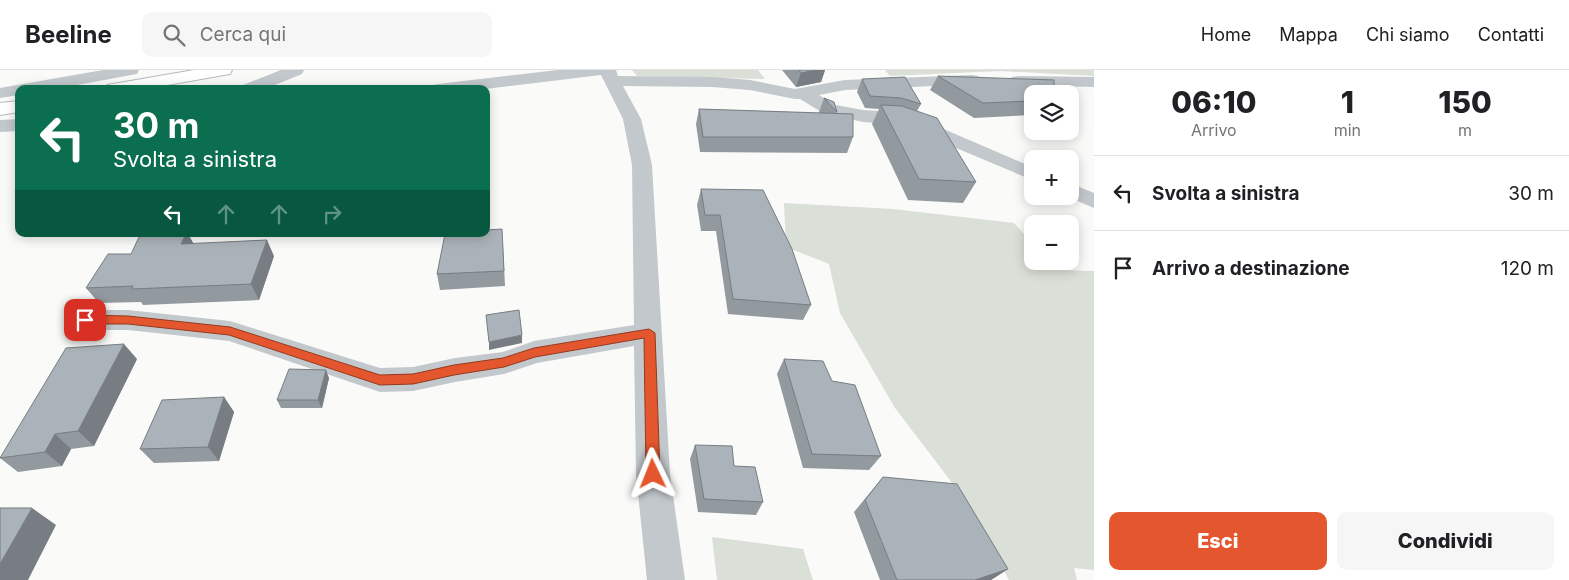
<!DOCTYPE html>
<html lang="it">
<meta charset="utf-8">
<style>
:root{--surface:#fff;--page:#f6f6f6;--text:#202124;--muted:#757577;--line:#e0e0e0;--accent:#e4572e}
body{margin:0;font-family:Inter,sans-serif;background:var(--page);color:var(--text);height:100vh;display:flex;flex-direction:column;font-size:19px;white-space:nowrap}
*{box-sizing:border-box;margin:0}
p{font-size:16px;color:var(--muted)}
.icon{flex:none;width:28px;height:28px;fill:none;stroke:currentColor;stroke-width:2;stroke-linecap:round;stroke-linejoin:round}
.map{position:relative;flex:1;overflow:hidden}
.side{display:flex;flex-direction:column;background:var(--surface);width:475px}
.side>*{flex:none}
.guide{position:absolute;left:15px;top:15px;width:475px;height:152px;border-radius:10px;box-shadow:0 2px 12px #0003;background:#0b6e4f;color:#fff;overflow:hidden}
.tools{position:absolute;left:1024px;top:15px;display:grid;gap:10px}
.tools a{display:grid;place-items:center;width:55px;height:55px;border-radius:10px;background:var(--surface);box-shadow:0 2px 12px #0003;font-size:25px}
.pin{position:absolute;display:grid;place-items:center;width:42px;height:42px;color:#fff;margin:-21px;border-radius:10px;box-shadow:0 2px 8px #0006}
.me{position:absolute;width:55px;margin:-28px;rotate:358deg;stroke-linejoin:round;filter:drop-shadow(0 0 4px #0008)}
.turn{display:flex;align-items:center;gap:18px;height:105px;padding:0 15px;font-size:22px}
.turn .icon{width:65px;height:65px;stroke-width:2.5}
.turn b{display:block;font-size:35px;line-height:42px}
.lanes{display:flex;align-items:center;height:48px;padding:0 15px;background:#0003;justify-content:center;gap:25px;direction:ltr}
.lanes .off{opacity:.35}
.eta{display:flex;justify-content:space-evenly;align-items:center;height:85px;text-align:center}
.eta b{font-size:30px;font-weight:800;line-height:35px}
.primary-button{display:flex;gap:10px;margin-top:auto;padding:10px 15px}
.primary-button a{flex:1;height:58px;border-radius:10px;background:var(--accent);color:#fff;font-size:20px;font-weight:800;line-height:58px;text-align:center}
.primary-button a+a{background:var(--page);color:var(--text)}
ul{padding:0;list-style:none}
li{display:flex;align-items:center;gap:15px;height:75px;padding:0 15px;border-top:1px solid var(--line)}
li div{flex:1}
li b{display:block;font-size:19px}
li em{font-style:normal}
header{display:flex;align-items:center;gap:30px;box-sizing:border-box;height:70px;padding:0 25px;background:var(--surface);border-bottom:1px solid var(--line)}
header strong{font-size:24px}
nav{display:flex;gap:28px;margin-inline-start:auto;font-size:18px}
.search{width:350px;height:45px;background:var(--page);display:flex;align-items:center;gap:12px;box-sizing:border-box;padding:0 18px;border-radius:10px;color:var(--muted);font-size:19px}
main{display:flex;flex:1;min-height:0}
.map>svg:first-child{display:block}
.green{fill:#dadfd7}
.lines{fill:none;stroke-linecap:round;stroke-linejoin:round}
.primary-casing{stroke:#b5babe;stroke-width:2}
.street{fill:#c3c8cc;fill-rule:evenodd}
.primary{fill:#fff;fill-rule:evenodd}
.wall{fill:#929a9f}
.shaded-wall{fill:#777d82}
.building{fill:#aab3b9;stroke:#777d82}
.route{fill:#e4572e;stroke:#94391e}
</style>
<header>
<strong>Beeline</strong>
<div class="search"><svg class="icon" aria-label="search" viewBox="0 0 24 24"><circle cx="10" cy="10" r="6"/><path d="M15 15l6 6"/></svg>Cerca qui</div>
<nav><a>Home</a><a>Mappa</a><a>Chi siamo</a><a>Contatti</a></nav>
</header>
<main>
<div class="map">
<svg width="1094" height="510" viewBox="0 0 1094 510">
<rect width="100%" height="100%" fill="#fafaf8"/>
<path class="green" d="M632 0H758L765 9 637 6Z
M885 0H1094V6L1001 1 890 6Z
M784 133 893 139 1014 153 1032 173V191H1049L1057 200 1094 201V500L1074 498 1077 510H1009L966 431 895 338 840 243 829 194 786 177Z
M712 467 803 479 813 510H717Z"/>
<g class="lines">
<g class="primary-casing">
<path id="primary" d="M194 0H232L230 4 224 5 145 19H104L107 15 113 14Z
M19 31V42L0 45V33Z"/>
</g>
<path class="street" d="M103 0H139L137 4 131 5 56 19H19V25L0 28V18Z
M281 0H304L302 4 265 19H240L243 15Z
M558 0H616L618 6 712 7 750 10 795 19 845 10 972 5 978 6 981 10 978 14 845 20 819 25 836 35 863 40 895 42 932 54 1032 97V110L918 62 893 54 863 52 823 43 800 29H795L750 20 712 17 623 16 641 49 652 95 670 404 685 510H647L636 404 634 276 537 293 504 304 455 312 413 321 380 322 229 271 128 260H85L75 257 71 250 75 243 85 240H128L230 251 380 298 413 297 455 288 503 282 534 271 634 255 632 95 623 49 601 5 485 19H429L432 15 438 14Z
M1018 6 1094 7V17L1012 15 1009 11 1012 7Z
M19 49V61L0 62V50Z
M1070 113 1094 123V138L1066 126H1070Z"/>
<use href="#primary" class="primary"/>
</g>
<path class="wall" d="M782 0H825L821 12 796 17Z
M938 6 1032 24V45L974 48 930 20Z
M862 9 921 34 917 41 976 112 963 133 908 130 872 54 879 39 865 38 857 22Z
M824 28 837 42 836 44 853 67 847 83 700 82 696 54 699 39 819 43V42Z
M701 119 811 235 803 250 728 244 716 161H701L697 135Z
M157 164H188L193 173 274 186 259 230 143 235 141 232 99 233 86 218Z
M503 175 505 216 440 220 437 204Z
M137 289 94 376 71 379 62 396 18 402 0 388V387Z
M784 289 832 311 881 386 869 400 803 398 777 304Z
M329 308 322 338H281L277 330Z
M224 327 234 342 219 391 154 393 140 379Z
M695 375 734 396 763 432 756 445 698 442 690 389Z
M883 407 1008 499 991 510H880L854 442Z"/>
<path class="shaded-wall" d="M816 0H825L821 12 796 17 801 3Z
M186 164H188L196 178 181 174Z
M267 170 274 186 259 230 251 214Z
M522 265V273L489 280V272Z
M124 274 137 289 94 376 78 361Z
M326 300 329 308 322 338 318 330Z
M224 327 234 342 219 391 208 377Z
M55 364 71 379 62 396 45 382Z
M32 438 56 455 28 510H0V494Z
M1008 499 991 510H975Z"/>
<path class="building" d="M799 0H816L801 3Z
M938 6 1054 10V24H1032V31L983 33Z
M905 7 921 34 901 28 870 26 862 9Z
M824 28 834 32 837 42Z
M881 35 902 36 937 48 976 112 919 109Z
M699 39 853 44V67H703Z
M701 119 763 120 792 179 811 235 733 229 720 145H705Z
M502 159 504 201 437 204 445 164H486V160Z
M157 164H186L181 174 267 170 251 214 132 219 133 216 86 218 108 184H131L140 165Z
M519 240 522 265 489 272 486 245Z
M124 274 78 361 55 364 45 382 0 388 66 278Z
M784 289 823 291 832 311 855 315 881 386 812 384Z
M289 299 326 300 318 330H277Z
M224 327 208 377 140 379 162 330Z
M695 375 732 376 734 396 755 397 763 432 704 429Z
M883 407 957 414 1008 499 975 510H897L865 430Z
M0 438H32L0 494Z"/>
<path class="route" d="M85 245 128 246 230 257 380 305 413 304 454 295 503 288 534 278 649 259 655 263 660 404 658 409 653 411 648 409 646 404 644 268 535 287 504 297 454 305 413 314 380 315 229 265 128 254H85L79 250Z"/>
</svg>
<div class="tools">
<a><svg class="icon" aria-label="layers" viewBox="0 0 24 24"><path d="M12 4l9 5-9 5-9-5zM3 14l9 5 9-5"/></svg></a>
<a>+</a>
<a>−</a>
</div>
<div class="pin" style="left:85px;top:250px;background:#d93025"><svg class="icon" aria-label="arrive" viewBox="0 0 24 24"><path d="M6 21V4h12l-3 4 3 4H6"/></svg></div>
<svg class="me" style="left:653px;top:404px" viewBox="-20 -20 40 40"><path d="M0-17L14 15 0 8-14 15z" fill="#e4572e" stroke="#fff" stroke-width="4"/></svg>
<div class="guide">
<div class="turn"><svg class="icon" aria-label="left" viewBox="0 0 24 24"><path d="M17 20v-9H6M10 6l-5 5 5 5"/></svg><div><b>30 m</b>Svolta a sinistra</div></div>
<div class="lanes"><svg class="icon" aria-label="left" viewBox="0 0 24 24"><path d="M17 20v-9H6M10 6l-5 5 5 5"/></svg><svg class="icon off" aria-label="ahead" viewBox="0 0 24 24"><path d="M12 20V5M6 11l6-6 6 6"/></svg><svg class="icon off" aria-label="ahead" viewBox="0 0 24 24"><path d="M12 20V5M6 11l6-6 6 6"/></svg><svg class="icon off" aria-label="right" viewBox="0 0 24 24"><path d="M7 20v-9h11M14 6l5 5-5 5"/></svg></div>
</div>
</div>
<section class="side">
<div class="eta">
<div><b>06:10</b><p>Arrivo</p></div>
<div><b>1</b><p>min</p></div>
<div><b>150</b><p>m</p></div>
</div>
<ul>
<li><svg class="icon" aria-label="left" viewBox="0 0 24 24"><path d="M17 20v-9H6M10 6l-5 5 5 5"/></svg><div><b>Svolta a sinistra</b></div><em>30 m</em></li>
<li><svg class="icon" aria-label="arrive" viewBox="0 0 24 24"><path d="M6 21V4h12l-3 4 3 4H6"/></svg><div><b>Arrivo a destinazione</b></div><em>120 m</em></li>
</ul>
<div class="primary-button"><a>Esci</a><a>Condividi</a></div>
</section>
</main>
